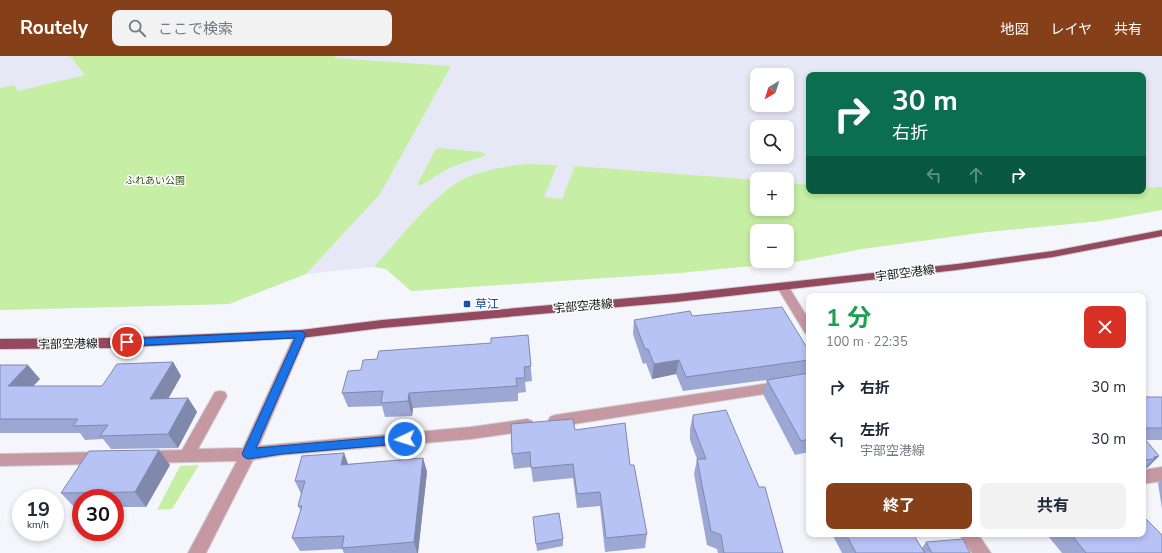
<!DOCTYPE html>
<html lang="ja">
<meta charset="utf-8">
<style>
:root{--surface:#fff;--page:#f2f2f3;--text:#1f2937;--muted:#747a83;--accent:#864019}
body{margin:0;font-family:"Nunito Sans","Noto Sans JP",sans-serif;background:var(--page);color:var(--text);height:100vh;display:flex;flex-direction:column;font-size:15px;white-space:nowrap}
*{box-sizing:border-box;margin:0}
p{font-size:13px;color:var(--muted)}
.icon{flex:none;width:22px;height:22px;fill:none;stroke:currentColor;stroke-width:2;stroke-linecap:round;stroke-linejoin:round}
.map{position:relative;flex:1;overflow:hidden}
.panel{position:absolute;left:806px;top:237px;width:340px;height:244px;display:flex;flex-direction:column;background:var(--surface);border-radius:8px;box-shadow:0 2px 6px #0003}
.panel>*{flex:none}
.banner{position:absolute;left:806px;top:16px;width:340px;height:122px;border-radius:8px;box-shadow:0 2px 6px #0003;background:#0b6e4f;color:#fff;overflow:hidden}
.needle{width:26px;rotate:218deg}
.controls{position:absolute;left:750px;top:12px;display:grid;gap:8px}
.controls a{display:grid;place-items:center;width:44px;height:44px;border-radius:8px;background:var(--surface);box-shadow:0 2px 6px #0003;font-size:20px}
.speed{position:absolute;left:12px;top:433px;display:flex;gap:8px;font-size:20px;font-weight:700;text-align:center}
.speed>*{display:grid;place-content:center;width:52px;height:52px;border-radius:50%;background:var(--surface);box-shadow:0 2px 6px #0003;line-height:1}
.speed small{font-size:10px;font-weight:400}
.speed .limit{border:6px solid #d22;background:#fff;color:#111}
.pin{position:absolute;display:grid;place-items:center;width:34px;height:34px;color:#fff;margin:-17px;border:2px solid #fff;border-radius:50%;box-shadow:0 1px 4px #0007}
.me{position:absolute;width:44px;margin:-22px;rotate:266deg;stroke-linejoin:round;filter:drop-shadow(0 0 3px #0008)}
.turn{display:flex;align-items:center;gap:14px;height:84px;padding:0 20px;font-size:18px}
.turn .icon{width:52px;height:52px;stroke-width:2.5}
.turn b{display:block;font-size:28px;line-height:34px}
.lanes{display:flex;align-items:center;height:38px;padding:0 20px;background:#0003;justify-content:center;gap:20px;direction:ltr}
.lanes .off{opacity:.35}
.round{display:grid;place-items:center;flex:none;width:42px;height:42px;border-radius:8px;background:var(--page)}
.summary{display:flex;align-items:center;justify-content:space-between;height:68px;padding:0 20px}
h1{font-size:24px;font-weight:700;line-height:30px;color:#1e9e55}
.action{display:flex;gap:8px;margin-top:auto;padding:8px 20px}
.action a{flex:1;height:46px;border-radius:8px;background:var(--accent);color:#fff;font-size:16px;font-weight:700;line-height:46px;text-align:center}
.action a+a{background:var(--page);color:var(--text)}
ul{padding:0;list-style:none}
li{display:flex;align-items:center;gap:12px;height:52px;padding:0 20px}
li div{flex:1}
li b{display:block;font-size:15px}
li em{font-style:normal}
header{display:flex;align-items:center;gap:24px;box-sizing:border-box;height:56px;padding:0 20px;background:var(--accent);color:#fff}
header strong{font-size:19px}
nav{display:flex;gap:22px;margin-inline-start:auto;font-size:14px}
.search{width:280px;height:36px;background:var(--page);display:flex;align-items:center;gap:10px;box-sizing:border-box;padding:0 14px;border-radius:8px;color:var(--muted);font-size:15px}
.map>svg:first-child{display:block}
.built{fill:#e6e9f5;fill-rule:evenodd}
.green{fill:#c6efa5;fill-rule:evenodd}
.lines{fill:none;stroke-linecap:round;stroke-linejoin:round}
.minor-casing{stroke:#d0d1d6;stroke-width:2}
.major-casing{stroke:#d0d1d6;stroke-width:2}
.minor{fill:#c598a2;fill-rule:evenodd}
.major{fill:#94495e;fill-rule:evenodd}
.wall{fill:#9da7d3}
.shaded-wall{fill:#8088ac}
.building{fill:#b7c2f5;stroke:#8088ac}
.route{fill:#1a73e8;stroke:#114b97}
.transit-dot{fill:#1a4fb4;stroke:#fff;stroke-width:1.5}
.labels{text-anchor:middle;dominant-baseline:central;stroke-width:3;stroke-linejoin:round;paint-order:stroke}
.far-park-label{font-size:10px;fill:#304c11;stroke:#fff}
.street-label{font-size:12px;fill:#0e0f11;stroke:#fff}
.transit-label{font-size:12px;fill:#164399;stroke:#fff;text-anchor:start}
</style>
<header>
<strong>Routely</strong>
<div class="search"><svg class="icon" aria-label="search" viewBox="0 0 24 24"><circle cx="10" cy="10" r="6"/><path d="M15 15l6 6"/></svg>ここで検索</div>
<nav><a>地図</a><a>レイヤ</a><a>共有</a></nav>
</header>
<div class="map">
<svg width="1162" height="497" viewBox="0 0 1162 497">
<rect width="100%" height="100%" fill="#f5f6fc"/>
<path class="built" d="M0 0H1162V154L1100 165 987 176 862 193 801 205 679 217 411 235 386 213 374 211 306 218 229 248 0 254ZM757 19H787V49H757ZM809 19H1143V135H809ZM757 71H787V101H757ZM757 123H787V153H757ZM757 175H787V205H757Z"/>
<path class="green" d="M70 0H336L334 2 451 10 380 138 306 218 229 248 0 254V32L14 29 18 35 85 19Z
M439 92 481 96 487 99 451 111 421 129H417L435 94Z
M528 108 557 109 544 141 562 143 575 110 757 124V153H787V127L809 129V135L980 138 1143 135V132L1162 131V154L1100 165 987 176 862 193 801 205 679 217 411 235 386 213 374 211C400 183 434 136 468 121 487 113 508 110 528 108ZM757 175H787V205H757Z
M199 409 172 453 157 454 180 410Z"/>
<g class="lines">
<g class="minor-casing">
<path id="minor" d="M783 227 787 228 809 264V278L805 277 777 231Z
M301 274 305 275 307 278 259 390 471 371 527 363 532 365 534 369 532 373 527 375 471 383 282 399 253 404 206 497H188L237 405 147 407 142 406 139 401 142 396 147 395 182 394 215 336 220 335 225 336 227 340 198 393 243 392 295 278 297 275Z
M809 319V329L771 337 555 371 550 369 548 365 550 361 555 359 771 327Z
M101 396 106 397 109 402 106 407 101 408 0 410V398Z
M1162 411V425L1143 428V414Z
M959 478H978L991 497H972Z"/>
</g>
<g class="major-casing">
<path id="major" d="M1162 174V180L1053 201 957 214 676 246 382 272 301 282 113 292 0 293V283L113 282 301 274 382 264 676 238 957 208 1053 195Z"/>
</g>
<use href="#minor" class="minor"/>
<use href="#major" class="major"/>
</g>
<path class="wall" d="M692 260 807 292 809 295V396L795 399 763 338 767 324 782 322 683 335 676 318 652 323 646 307 643 308 633 278 634 264Z
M528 279 532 325 525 326 526 336 518 337V345L413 352 412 360 385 361 382 350 348 351 342 337 361 314 377 303 491 287Z
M173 306 181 320 168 343 188 342 197 356 178 392 111 393 103 383 85 384 80 377H0V309L40 323 33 330H102Z
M1143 341H1162V384H1146L1159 400 1147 412H1145L1143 414Z
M693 359 783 497H718L717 493 707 489 694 418 697 403 690 384V373Z
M575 374 630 409 647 478 645 492 605 496 600 450 577 452 573 422 533 426 531 411 514 413 512 398Z
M344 397 348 408 423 402 427 416 418 497H344L342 493 300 495 292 482 301 455 298 450 301 438 295 425Z
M170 409 146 451H115V442H81V451H74L61 437Z
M1162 423V453L1158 427Z
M533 461 563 483V490L537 495Z
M832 478H913L922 492 926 486 970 497H842Z
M1050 478H1143L1162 497H1062L1048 480Z"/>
<path class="shaded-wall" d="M679 304 676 318 652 323 654 308Z
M173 306 181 320 160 357 150 343Z
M28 309 40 323 20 344 8 330Z
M409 337 413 352 412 360 408 345Z
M188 342 197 356 178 392 168 378Z
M159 394 170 409 146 451 135 436Z
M344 397 349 411 341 409Z
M1159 400 1147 412H1145L1154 403V401Z
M423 402 427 416 418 497H417L414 486Z"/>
<path class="building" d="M782 251 809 295V304L686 321 679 304 654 308 648 293H645L634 264 690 255 692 260Z
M528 279 531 310 524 311 525 322H516L517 330 409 337 408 345 381 347 383 335 342 337 348 315 361 314 363 304 377 303 379 295 491 287V282Z
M173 306 150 343 188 342 168 378 100 380 108 369 73 370 78 363H0V309H28L8 330H102L117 308Z
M809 317V383L801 385 767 324Z
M1143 341H1162V372H1143Z
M726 354 759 431H765L783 497H724L721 479 711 475 697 403H706L693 369V359Z
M573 363 575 374 625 367 630 409H634L647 478 606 482 600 436 577 438 573 408 531 412 530 396 512 398 511 368Z
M1143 381 1159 400 1154 401V403L1143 404Z
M159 394 135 436 61 437 89 395Z
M344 397 341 409 423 402 414 486 342 492 344 480 292 482 302 450H298L305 425H295L302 400Z
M559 457 563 483 536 488 533 461Z
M1143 460 1162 479V497H1085H1086L1071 478H1143Z
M846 478H913L925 497H856Z
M963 483 970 497H932L926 486Z"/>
<path class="route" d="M301 275 306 278 256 392 405 379 409 380 411 383 409 387 282 398 248 403 244 401 242 398 295 282 127 290 122 286 127 283Z"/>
<rect class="transit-dot" x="463" y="244" width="8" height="8" rx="2"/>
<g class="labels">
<g class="far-park-label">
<text x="155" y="125">ふれあい公園</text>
</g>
<g class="street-label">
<text transform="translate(905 217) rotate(-7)">宇部空港線</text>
<text transform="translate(583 250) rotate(-5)">宇部空港線</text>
<text transform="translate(68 288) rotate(-1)">宇部空港線</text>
</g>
<g class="transit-label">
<text x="475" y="248">草江</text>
</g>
</g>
</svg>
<div class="controls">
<a><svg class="needle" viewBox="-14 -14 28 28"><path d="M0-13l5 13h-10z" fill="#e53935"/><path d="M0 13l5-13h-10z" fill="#747a83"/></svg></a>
<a><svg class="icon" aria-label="search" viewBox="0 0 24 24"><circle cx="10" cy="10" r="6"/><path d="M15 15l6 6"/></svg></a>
<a>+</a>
<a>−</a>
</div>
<div class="speed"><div>19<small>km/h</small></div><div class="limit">30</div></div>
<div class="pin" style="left:127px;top:286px;background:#d93025"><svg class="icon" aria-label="arrive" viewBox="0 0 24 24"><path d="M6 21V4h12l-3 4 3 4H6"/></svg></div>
<svg class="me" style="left:405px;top:383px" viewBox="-20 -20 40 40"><circle r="17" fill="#1a73e8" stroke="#fff" stroke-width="3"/><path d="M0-11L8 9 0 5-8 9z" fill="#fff"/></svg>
<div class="banner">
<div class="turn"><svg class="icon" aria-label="right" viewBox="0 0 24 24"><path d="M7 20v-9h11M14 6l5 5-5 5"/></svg><div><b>30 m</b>右折</div></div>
<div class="lanes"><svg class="icon off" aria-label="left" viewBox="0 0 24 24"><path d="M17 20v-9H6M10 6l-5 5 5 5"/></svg><svg class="icon off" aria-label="ahead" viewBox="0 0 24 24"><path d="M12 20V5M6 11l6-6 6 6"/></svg><svg class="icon" aria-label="right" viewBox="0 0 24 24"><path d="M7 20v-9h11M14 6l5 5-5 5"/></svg></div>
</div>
<section class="panel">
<div class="summary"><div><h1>1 分</h1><p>100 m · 22:35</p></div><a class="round" style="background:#d93025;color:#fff"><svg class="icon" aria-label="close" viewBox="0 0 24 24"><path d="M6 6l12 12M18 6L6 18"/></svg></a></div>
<ul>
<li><svg class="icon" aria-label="right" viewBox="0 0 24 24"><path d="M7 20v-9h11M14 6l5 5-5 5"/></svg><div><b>右折</b></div><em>30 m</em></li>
<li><svg class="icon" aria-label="left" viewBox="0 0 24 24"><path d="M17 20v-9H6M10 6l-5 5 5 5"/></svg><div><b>左折</b><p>宇部空港線</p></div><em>30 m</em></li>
</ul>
<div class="action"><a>終了</a><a>共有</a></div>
</section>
</div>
